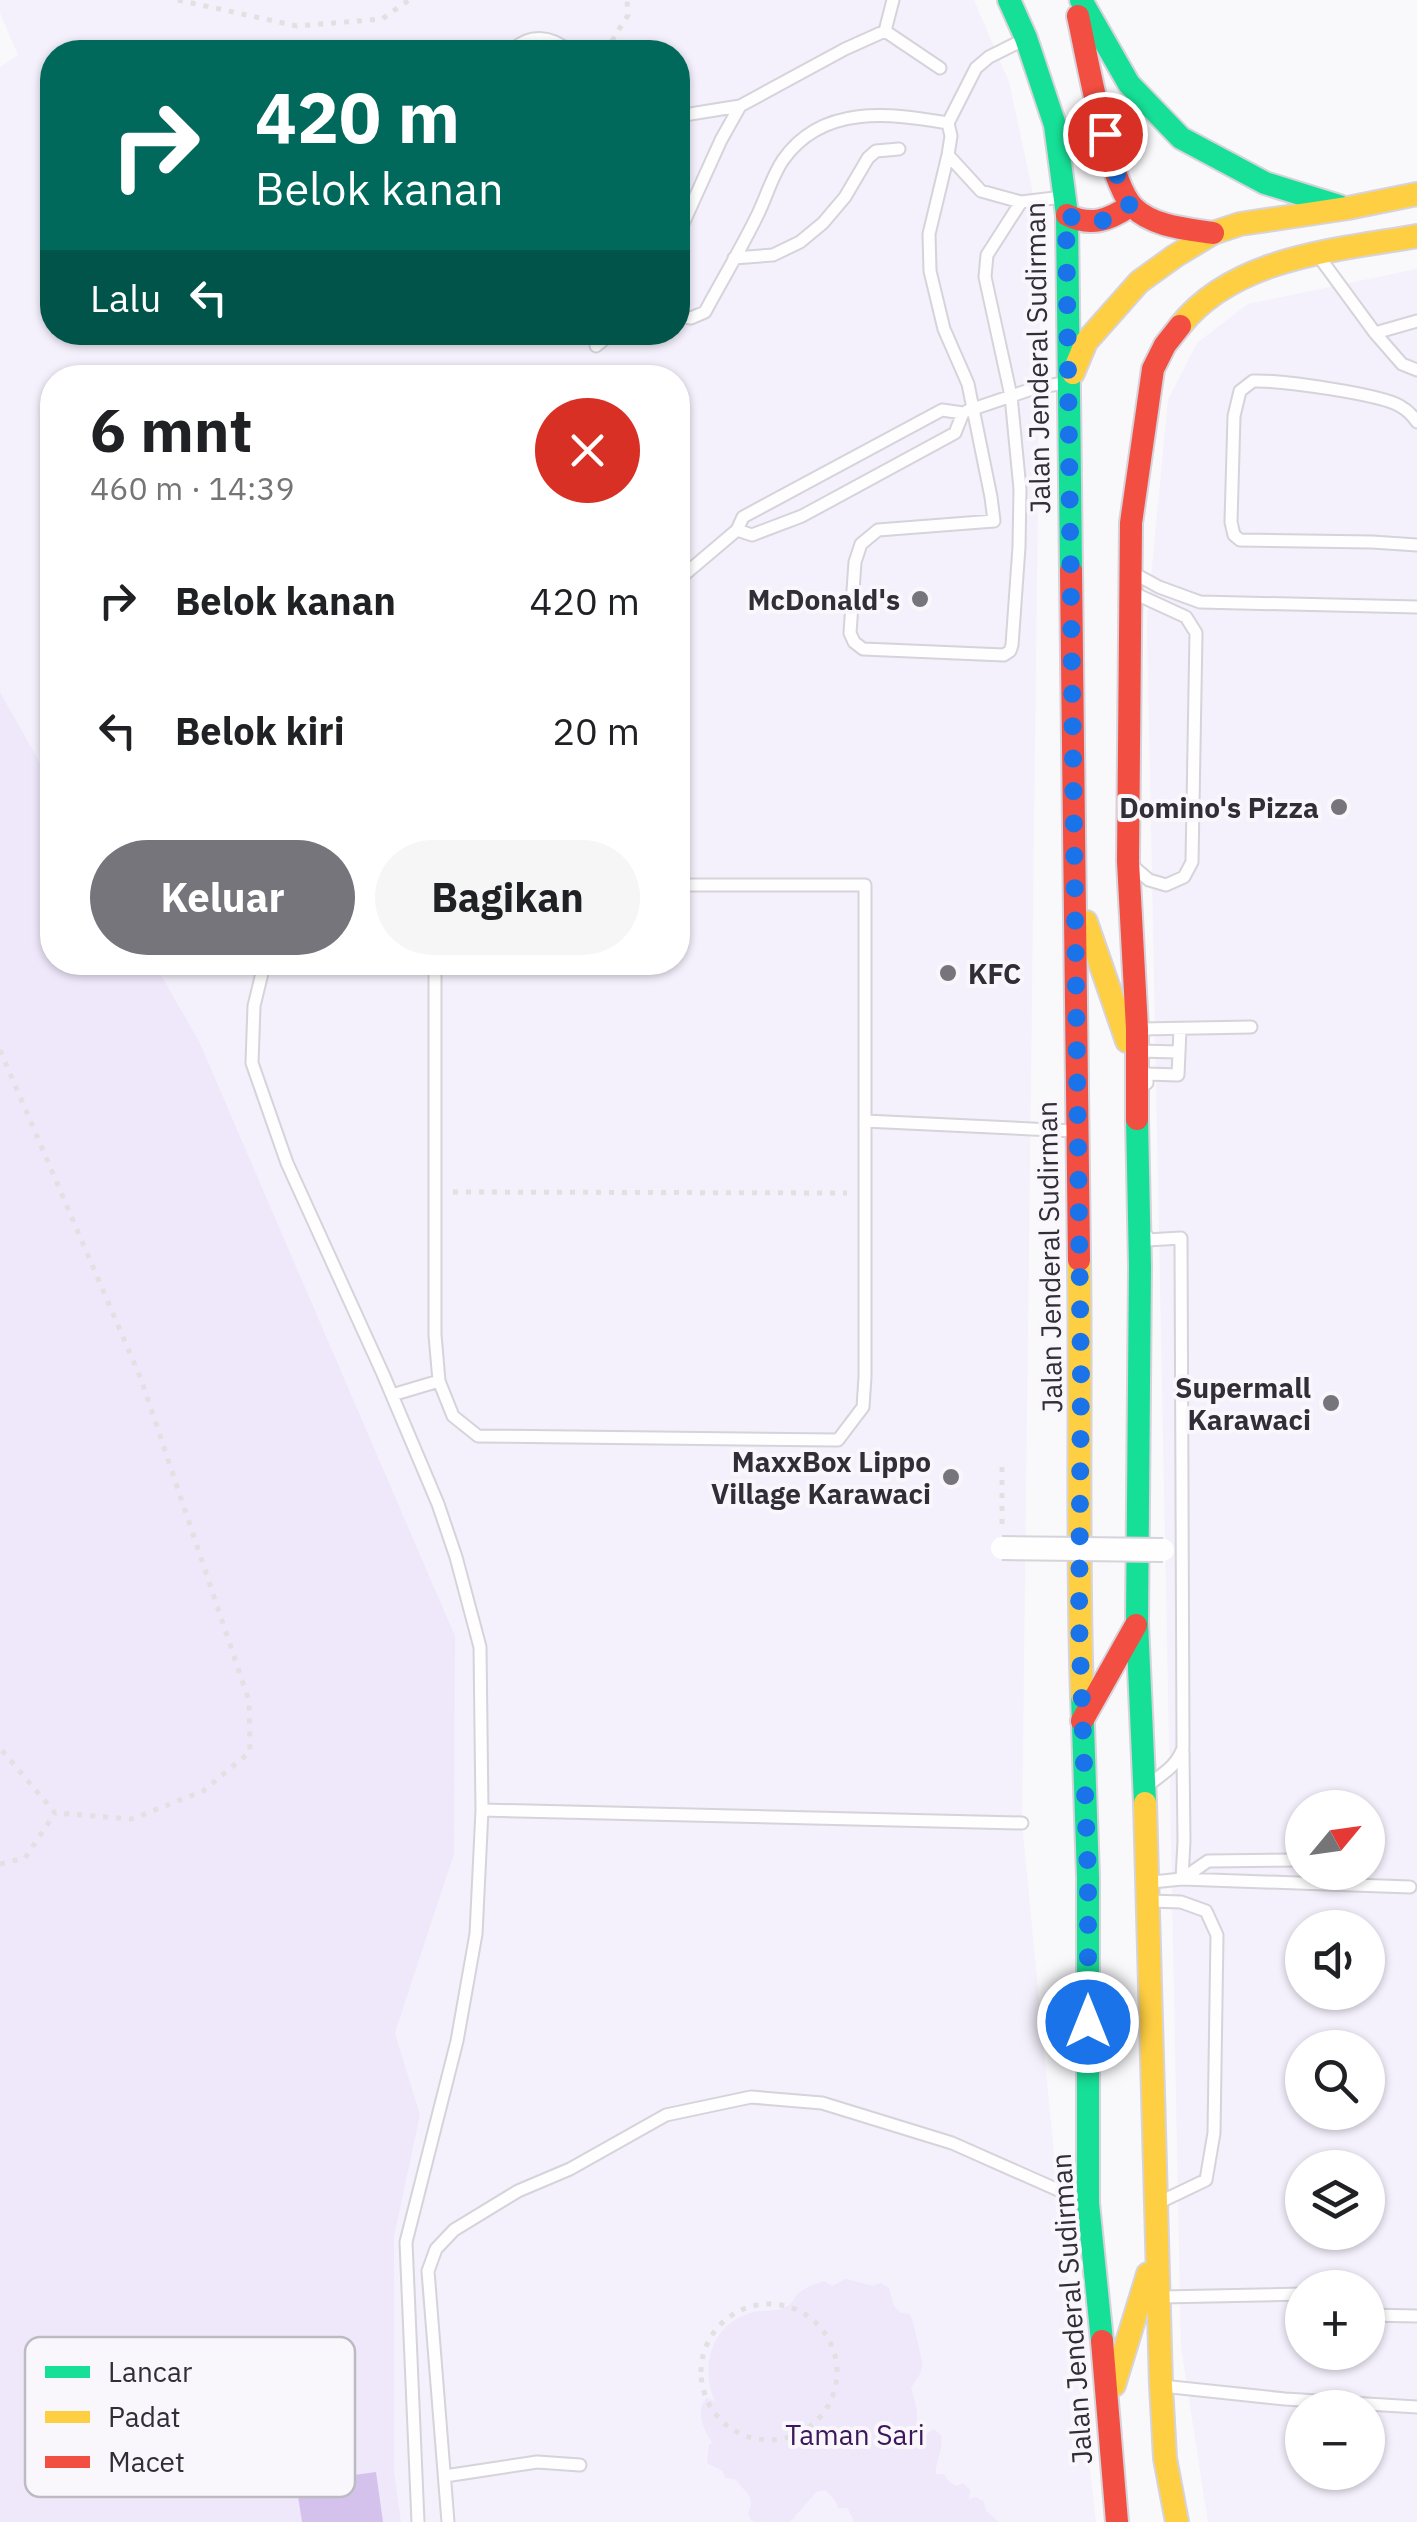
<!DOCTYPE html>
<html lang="id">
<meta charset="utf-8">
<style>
:root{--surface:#fff;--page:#f6f6f6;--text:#202124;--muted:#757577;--accent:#77757c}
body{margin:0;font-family:"IBM Plex Sans",sans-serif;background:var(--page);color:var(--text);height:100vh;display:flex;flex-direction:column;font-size:38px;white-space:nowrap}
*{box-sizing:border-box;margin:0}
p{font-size:32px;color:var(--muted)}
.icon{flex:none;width:55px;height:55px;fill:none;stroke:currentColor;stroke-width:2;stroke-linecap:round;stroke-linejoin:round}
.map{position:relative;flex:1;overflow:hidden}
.drawer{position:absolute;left:40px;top:365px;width:650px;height:610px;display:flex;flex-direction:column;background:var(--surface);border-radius:40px;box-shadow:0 2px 8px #0004}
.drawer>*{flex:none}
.guide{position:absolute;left:40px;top:40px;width:650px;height:305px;border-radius:40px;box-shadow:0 2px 8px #0004;background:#00695c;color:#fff;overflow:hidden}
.needle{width:65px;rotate:61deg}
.fabs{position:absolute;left:1285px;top:1790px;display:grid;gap:20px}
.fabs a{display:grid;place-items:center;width:100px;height:100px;border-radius:50%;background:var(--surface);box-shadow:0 2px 8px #0004;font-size:50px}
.pin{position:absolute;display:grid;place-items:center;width:85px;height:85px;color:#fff;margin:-42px;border:5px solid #fff;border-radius:50%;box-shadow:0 2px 10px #0007}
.me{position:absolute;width:110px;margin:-55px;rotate:0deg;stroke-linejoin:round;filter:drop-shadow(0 0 8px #0008)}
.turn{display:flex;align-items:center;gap:35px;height:210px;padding:0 50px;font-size:45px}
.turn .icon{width:130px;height:130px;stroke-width:2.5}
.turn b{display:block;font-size:70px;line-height:85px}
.then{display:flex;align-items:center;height:95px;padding:0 50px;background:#0003;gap:20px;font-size:38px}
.round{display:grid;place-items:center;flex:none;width:105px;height:105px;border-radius:52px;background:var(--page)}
.summary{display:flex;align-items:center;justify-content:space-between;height:170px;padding:0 50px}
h1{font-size:60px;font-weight:800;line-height:75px}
.button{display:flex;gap:20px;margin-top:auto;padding:20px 50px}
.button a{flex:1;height:115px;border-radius:60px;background:var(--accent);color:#fff;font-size:40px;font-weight:800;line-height:115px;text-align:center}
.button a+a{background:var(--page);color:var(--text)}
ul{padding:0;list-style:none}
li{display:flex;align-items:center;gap:30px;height:130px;padding:0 50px}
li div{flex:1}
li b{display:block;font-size:38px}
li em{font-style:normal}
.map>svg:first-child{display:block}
.built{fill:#f4f0fc;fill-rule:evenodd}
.green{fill:#efe7fa}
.water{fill:#d4c2ec}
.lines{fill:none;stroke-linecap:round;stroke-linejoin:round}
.lane-casing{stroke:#d6d3da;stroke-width:15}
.fast-casing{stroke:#d6d3da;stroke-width:26}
.slow-casing{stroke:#d6d3da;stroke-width:26}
.jam-casing{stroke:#d6d3da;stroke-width:26}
.path{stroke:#e1e1e2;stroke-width:5;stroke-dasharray:5 8;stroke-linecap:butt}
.lane{stroke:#fefefe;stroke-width:11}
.fast{stroke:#16e098;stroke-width:22}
.slow{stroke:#ffcf43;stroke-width:22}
.jam{stroke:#f24e42;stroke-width:22}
.street-bridge-casing{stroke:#d6d3da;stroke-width:26;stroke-linecap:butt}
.street-bridge{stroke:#fefefe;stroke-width:22}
.route{stroke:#1a73e8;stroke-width:18;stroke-dasharray:0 32.4}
.poi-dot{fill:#77757c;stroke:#f9f7fc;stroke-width:4}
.labels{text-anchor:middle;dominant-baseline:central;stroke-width:8;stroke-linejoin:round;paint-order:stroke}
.street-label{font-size:28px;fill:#312e37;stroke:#f9f7fc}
.poi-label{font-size:28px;font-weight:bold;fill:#312e37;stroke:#f9f7fc;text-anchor:end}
.park-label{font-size:28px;fill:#3b175b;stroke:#f9f7fc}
.key{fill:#f9f7fc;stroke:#bdbbc1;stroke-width:2.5}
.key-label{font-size:28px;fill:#312e37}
</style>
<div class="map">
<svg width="1417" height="2522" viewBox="0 0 1417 2522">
<rect width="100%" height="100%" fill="#f9f8fb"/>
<path class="built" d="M0 0H974L1009 82 1032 189 1040 322 1022 1824 1055 2165 1096 2522H401L394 2471V2237L420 2115 395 2033 454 1854 455 1636 199 1041 154 963 678 962V378H52V784L0 692V67L18 55 0 13ZM52 52H678V332H52Z
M1417 269V2522H1208L1181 2347 1147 620 1168 400 1197 343 1248 304ZM1302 1808H1368V1872H1302ZM1302 1928H1368V1992H1302ZM1302 2048H1368V2112H1302ZM1302 2168H1368V2232H1302ZM1302 2288H1368V2352H1302ZM1302 2408H1368V2472H1302Z"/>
<path class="green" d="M0 692 52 784V962L154 963 199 1041 455 1636 454 1854 395 2033 420 2115 394 2237V2471L401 2522H0Z
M846 2279 873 2286 881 2283 889 2288 894 2306 901 2313 910 2314C912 2317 923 2362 922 2365 922 2374 915 2381 911 2388L917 2410V2430L926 2434 934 2429 941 2435C944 2452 935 2459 936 2474H944L948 2481 956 2486 963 2483 970 2490 969 2499 976 2497 984 2502 986 2511 999 2522H853V2518L847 2508H838L835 2500 825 2490 816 2492 790 2522H755L751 2520 748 2513C757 2496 744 2492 735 2479L725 2478 723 2471 707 2463 709 2445 712 2443C704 2428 695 2414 706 2398L715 2401C700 2368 711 2327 747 2314 760 2309 774 2313 786 2307 791 2305 793 2300 796 2296 802 2288 815 2284 824 2281L832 2286Z"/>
<path class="water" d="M376 2472 383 2522H302L296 2483Z"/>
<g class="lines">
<g class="lane-casing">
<path id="lane" d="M893 0 885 31 940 68
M1023 40 989 57 976 68 948 123 951 136 948 155 981 191 1021 202 1063 197
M510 52C529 33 551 35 570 52
M678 116 740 106
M948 155 929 234 930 271 944 329 968 384 991 497 994 521 878 530 861 544 855 562 850 633 854 642 863 649 1004 655 1010 651 1012 645 1019 547 1020 489 1011 396 985 277 987 255 1021 202
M678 235 721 140 740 106 845 49 885 31
M734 258 773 255 800 242 823 223 845 197 868 158 876 151 899 149
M1320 258 1375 333 1402 364 1417 370
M678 316 691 318 705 312C722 280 741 249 757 216 766 198 772 176 783 160 822 104 890 113 948 123
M1375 333 1417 321
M596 346 613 332
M967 411 1035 388 1064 383
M1417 422C1413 416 1407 410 1400 406 1380 394 1280 380 1253 381L1240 391 1234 416 1231 522 1234 535 1240 540 1372 542 1417 545
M1137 575 1159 587 1200 602 1417 607
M678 580 737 530 743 517 942 410 963 413 955 433 802 516 752 535 737 530
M1135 868 1149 880 1166 885 1184 877 1192 862 1196 633 1186 617 1136 594
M271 962 263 969 254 1006 252 1063 287 1163 383 1374 438 1504 456 1557 480 1647 482 1810 476 1934 457 2041 406 2242 418 2522
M435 962V1335L439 1381 453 1416 478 1436 838 1440 863 1407 865 1377V885H678
M1141 1029 1251 1027
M1138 1051 1179 1052
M1147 1083V1074L1178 1075 1180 1029
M865 1121 1074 1131
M1147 1236V1240L1181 1238 1183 1748C1177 1765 1165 1772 1151 1783
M392 1395 439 1381
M1183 1752 1184 1841 1182 1879 1410 1887
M482 1810 1022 1823
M1152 1882 1182 1879 1208 1861 1302 1860
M1150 1901 1181 1902 1206 1911 1217 1935 1214 2133 1206 2180 1160 2202
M1162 2297 1302 2294
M1368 2315 1417 2316
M1162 2386 1285 2399 1417 2407
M445 2476 537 2462 580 2465
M448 2522 428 2271 436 2249 454 2230 518 2191 570 2169 666 2115 751 2097 822 2103 952 2143 1083 2201"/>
</g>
<g class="fast-casing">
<path id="fast" d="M1009 0 1026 38 1055 125 1067 215 1071 571
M1081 0 1129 84 1181 138 1265 183 1339 206
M1137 1119 1140 1266 1137 1622 1145 1803
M1082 1695 1088 1877V2203L1102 2341"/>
</g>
<g class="slow-casing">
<path id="slow" d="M1180 326C1234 257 1337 250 1417 236
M1073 373 1086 342 1139 282 1175 256 1213 233 1240 224 1348 208 1417 194
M1086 922 1127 1041
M1079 1260C1081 1405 1077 1550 1082 1695
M1145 1803 1161 2385 1165 2458 1177 2522
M1114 2385 1148 2274"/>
</g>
<g class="jam-casing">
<path id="jam" d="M1078 16C1087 56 1108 181 1133 207 1153 227 1188 229 1213 233
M1067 215C1091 227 1109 220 1130 206
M1071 571 1079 1260
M1137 1119V1029L1128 861 1131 523 1153 369 1165 345 1180 326
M1082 1721 1136 1625
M1102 2341 1117 2522"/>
</g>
<path class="path" d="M178 0 297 26 382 19 409 0
M605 52 628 15 627 0
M0 1050 141 1379 249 1701 250 1752 203 1791 132 1819 55 1813 0 1748
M453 1192 847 1193
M1002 1467V1525
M0 1864 25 1858 55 1813
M701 2372a68 68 0 1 1 136 0a68 68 0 1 1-136 0Z"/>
<use href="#lane" class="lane"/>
<use href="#fast" class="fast"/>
<use href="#slow" class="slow"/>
<use href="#jam" class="jam"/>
<g class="street-bridge-casing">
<path id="street-bridge" d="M1002 1548 1163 1550"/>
</g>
<use href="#street-bridge" class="street-bridge"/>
</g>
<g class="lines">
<path class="route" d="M1088 2022V1877L1079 1621 1081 1377 1066 214C1090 229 1109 221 1130 206L1122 192 1105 134"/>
</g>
<g class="poi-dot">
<circle cx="920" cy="599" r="10"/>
<circle cx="1339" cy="807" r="10"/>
<circle cx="948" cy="973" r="10"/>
<circle cx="1331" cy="1403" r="10"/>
<circle cx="951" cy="1477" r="10"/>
</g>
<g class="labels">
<g class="street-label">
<text transform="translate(1037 358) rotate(-91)">Jalan Jenderal Sudirman</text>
<text transform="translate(1049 1257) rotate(-91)">Jalan Jenderal Sudirman</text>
<text transform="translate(1071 2309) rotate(-94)">Jalan Jenderal Sudirman</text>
</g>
<g class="poi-label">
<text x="900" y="599">McDonald's</text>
<text x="1319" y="807">Domino's Pizza</text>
<text x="968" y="973" text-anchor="start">KFC</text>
<text x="1311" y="1387">Supermall<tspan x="1311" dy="32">Karawaci</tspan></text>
<text x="931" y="1461">MaxxBox Lippo<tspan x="931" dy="32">Village Karawaci</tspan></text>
</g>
<g class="park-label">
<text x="855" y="2434">Taman Sari</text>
</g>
</g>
<rect x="25" y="2337" width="330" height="160" rx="15" class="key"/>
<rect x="45" y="2366" width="45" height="12" fill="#16e098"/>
<rect x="45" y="2411" width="45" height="12" fill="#ffcf43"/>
<rect x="45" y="2456" width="45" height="12" fill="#f24e42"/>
<g class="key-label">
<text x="108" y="2382">Lancar</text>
<text x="108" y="2427">Padat</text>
<text x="108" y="2472">Macet</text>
</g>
</svg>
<div class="fabs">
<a><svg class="needle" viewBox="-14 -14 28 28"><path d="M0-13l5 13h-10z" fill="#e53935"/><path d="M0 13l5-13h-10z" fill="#757577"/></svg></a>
<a><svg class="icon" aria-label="sound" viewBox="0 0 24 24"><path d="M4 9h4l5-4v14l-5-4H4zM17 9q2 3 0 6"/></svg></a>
<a><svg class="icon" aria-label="search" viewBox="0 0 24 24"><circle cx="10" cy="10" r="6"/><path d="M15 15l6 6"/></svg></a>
<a><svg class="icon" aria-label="layers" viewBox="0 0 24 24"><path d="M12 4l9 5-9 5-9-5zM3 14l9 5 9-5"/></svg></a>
<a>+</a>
<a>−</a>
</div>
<div class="pin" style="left:1105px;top:134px;background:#d93025"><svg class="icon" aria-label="arrive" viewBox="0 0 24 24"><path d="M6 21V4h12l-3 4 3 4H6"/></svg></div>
<svg class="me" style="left:1088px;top:2022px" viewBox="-20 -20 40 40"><circle r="17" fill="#1a73e8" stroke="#fff" stroke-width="3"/><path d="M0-11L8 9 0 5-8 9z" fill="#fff"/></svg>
<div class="guide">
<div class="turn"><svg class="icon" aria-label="right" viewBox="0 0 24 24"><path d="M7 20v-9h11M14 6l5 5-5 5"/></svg><div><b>420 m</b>Belok kanan</div></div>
<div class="then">Lalu<svg class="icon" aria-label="left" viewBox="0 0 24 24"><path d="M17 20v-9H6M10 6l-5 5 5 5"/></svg></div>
</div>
<section class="drawer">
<div class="summary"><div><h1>6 mnt</h1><p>460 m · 14:39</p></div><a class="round" style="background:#d93025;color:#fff"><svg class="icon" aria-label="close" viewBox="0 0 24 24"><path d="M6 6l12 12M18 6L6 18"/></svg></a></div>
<ul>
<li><svg class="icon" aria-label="right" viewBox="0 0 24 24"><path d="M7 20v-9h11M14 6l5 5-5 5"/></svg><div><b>Belok kanan</b></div><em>420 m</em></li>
<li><svg class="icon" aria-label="left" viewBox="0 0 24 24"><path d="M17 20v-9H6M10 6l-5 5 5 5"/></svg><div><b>Belok kiri</b></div><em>20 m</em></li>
</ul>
<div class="button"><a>Keluar</a><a>Bagikan</a></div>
</section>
</div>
